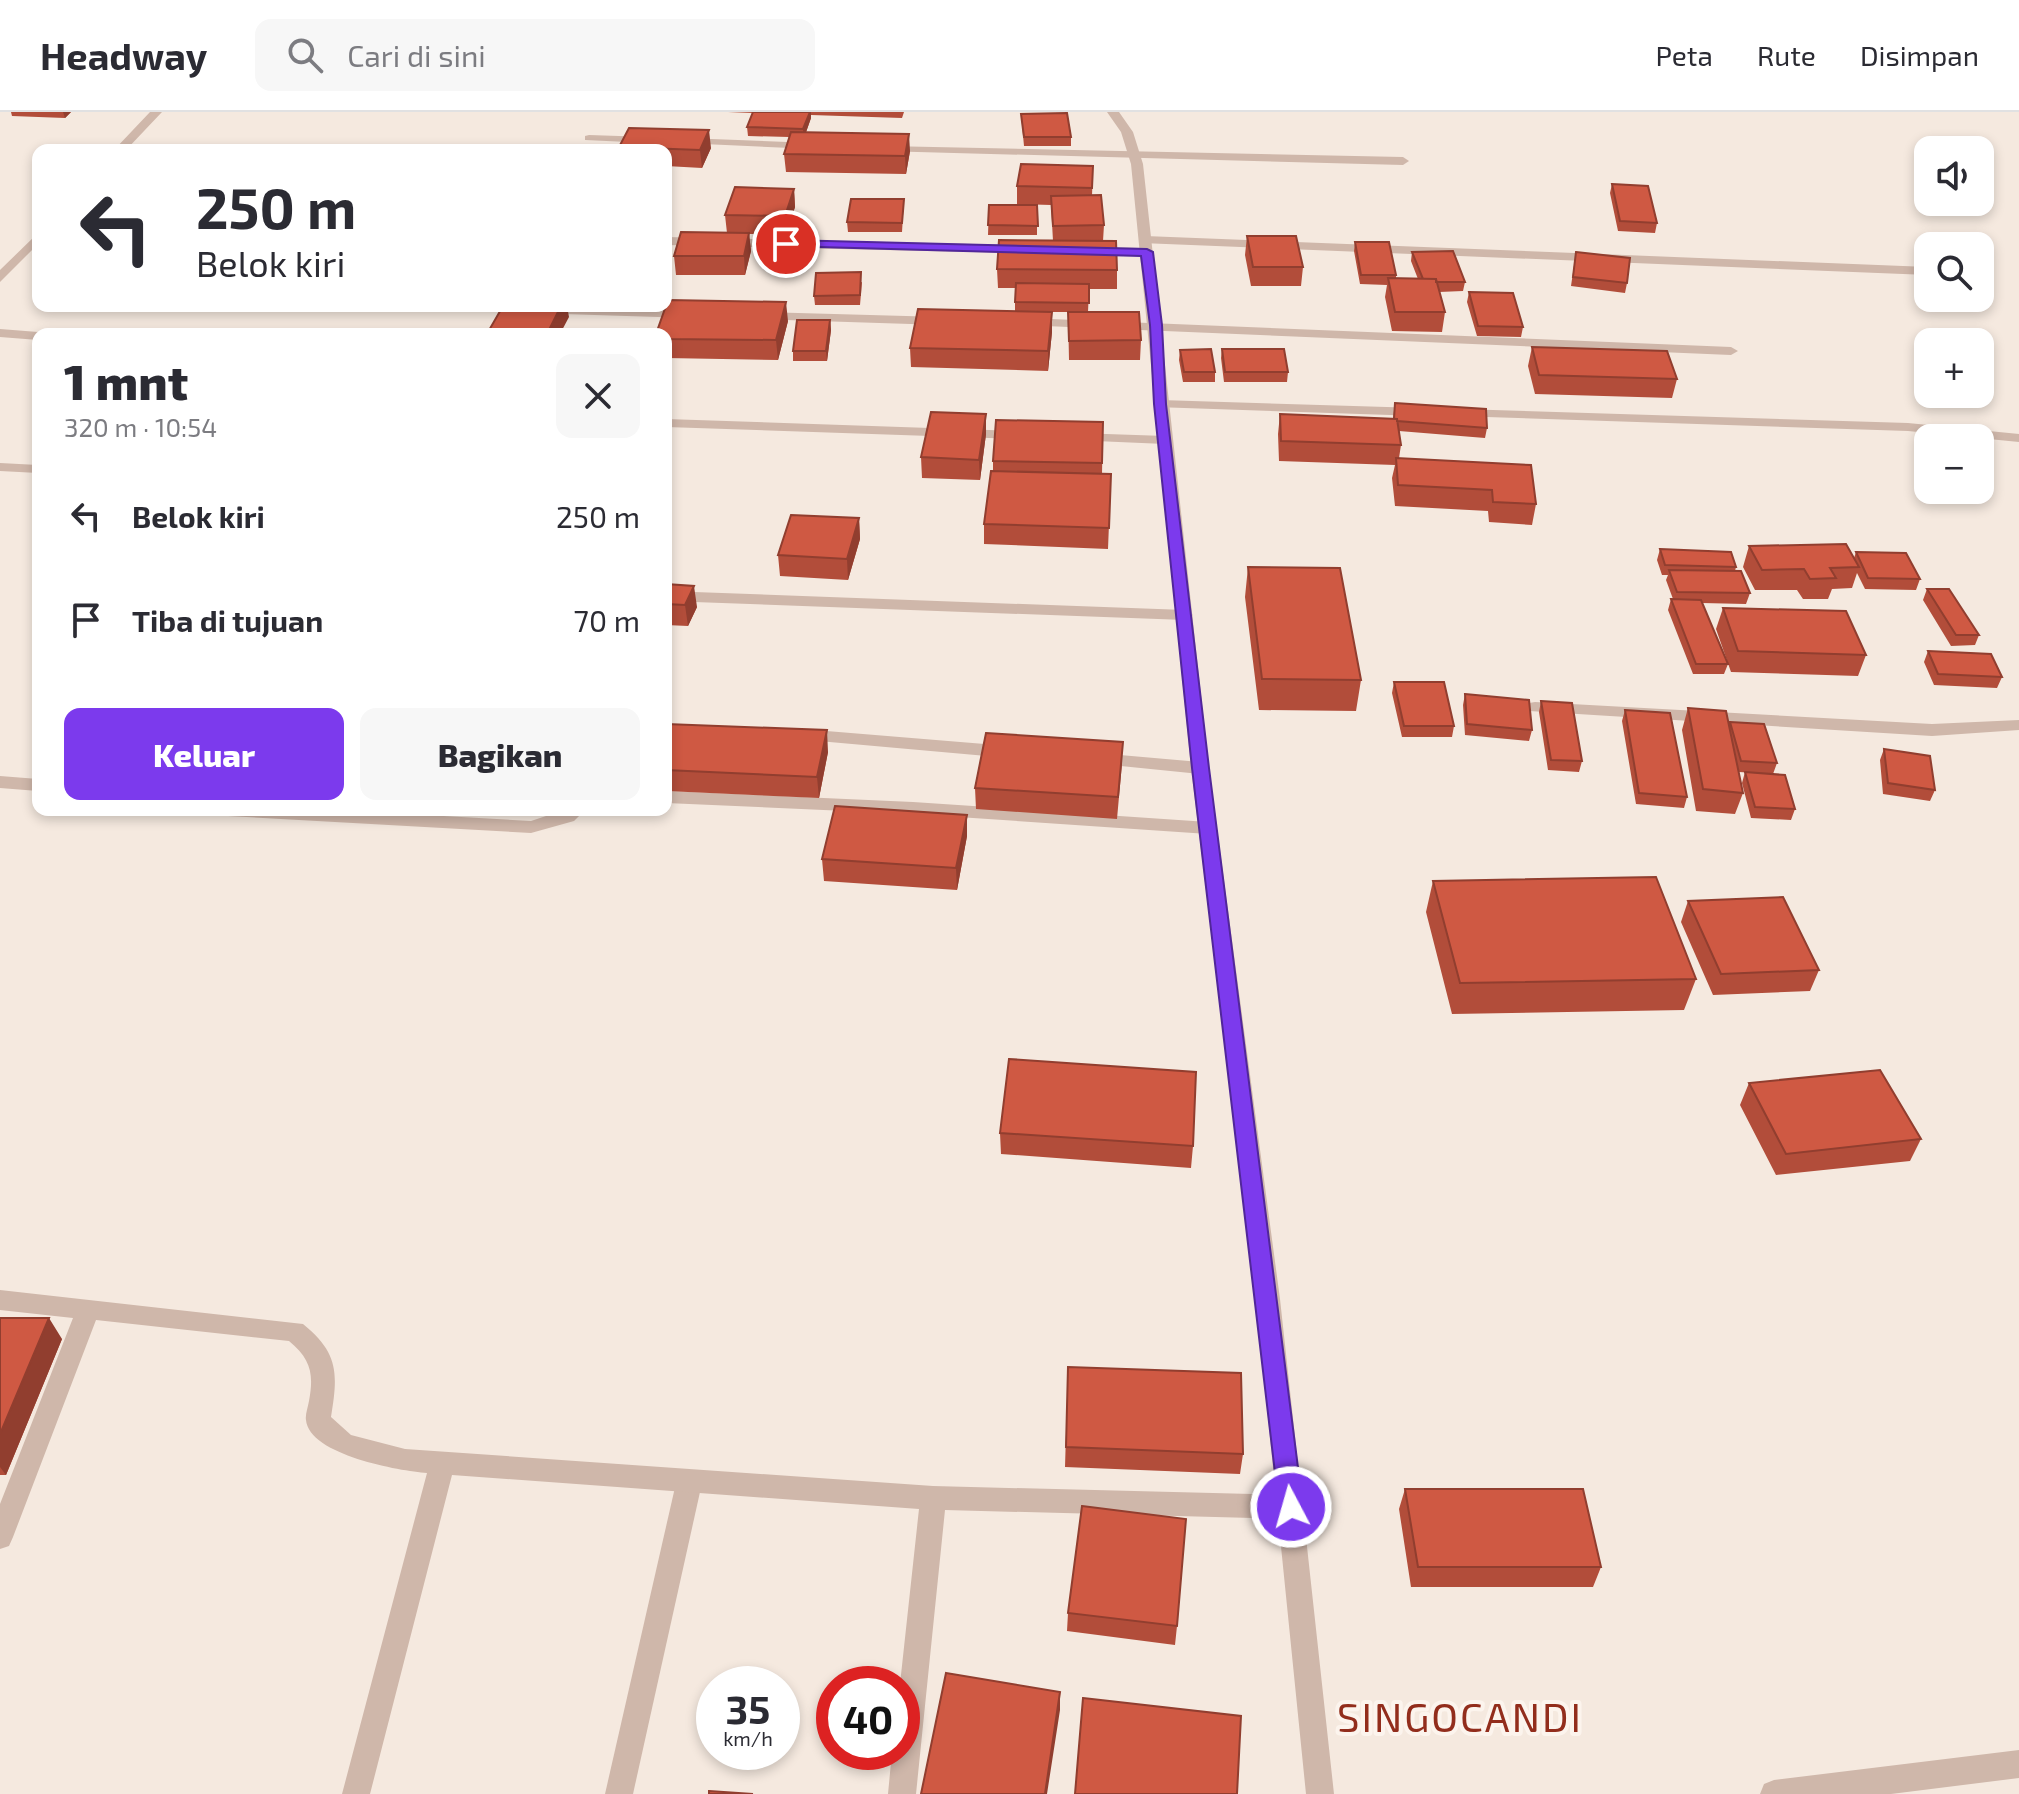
<!DOCTYPE html>
<html lang="id">
<meta charset="utf-8">
<style>
:root{--surface:#fff;--page:#f7f7f7;--text:#2b2b33;--muted:#7c7c81;--line:#e1e1e2;--accent:#7c3aed}
body{margin:0;font-family:"Exo 2",sans-serif;background:var(--page);color:var(--text);height:100vh;display:flex;flex-direction:column;font-size:30px;white-space:nowrap}
*{box-sizing:border-box;margin:0}
p{font-size:26px;color:var(--muted)}
.icon{flex:none;width:44px;height:44px;fill:none;stroke:currentColor;stroke-width:2;stroke-linecap:round;stroke-linejoin:round}
.map{position:relative;flex:1;overflow:hidden}
.details{position:absolute;left:32px;top:216px;width:640px;height:488px;display:flex;flex-direction:column;background:var(--surface);border-radius:16px;box-shadow:0 4px 12px #0003}
.details>*{flex:none}
.top-card{position:absolute;left:32px;top:32px;width:640px;height:168px;border-radius:16px;box-shadow:0 4px 12px #0003;background:#fff;color:var(--text);overflow:hidden}
.buttons{position:absolute;left:1914px;top:24px;display:grid;gap:16px}
.buttons a{display:grid;place-items:center;width:80px;height:80px;border-radius:16px;background:var(--surface);box-shadow:0 4px 12px #0003;font-size:40px}
.speed{position:absolute;left:696px;top:1554px;display:flex;gap:16px;font-size:40px;font-weight:700;text-align:center}
.speed>*{display:grid;place-content:center;width:104px;height:104px;border-radius:50%;background:var(--surface);box-shadow:0 4px 12px #0003;line-height:1}
.speed small{font-size:20px;font-weight:400}
.speed .limit{border:12px solid #d22;background:#fff;color:#111}
.pin{position:absolute;display:grid;place-items:center;width:68px;height:68px;color:#fff;margin:-34px;border:4px solid #fff;border-radius:50%;box-shadow:0 2px 8px #0007}
.me{position:absolute;width:88px;margin:-44px;rotate:354deg;stroke-linejoin:round;filter:drop-shadow(0 0 6px #0008)}
.turn{display:flex;align-items:center;gap:28px;height:168px;padding:0 32px;font-size:36px}
.turn .icon{width:104px;height:104px;stroke-width:2.5}
.turn b{display:block;font-size:56px;line-height:68px}
.round{display:grid;place-items:center;flex:none;width:84px;height:84px;border-radius:16px;background:var(--page)}
.overview{display:flex;align-items:center;justify-content:space-between;height:136px;padding:0 32px}
h1{font-size:48px;font-weight:800;line-height:60px}
.cta{display:flex;gap:16px;margin-top:auto;padding:16px 32px}
.cta a{flex:1;height:92px;border-radius:16px;background:var(--accent);color:#fff;font-size:32px;font-weight:800;line-height:92px;text-align:center}
.cta a+a{background:var(--page);color:var(--text)}
ul{padding:0;list-style:none}
li{display:flex;align-items:center;gap:24px;height:104px;padding:0 32px}
li div{flex:1}
li b{display:block;font-size:30px}
li em{font-style:normal}
header{display:flex;align-items:center;gap:48px;box-sizing:border-box;height:112px;padding:0 40px;background:var(--surface);border-bottom:2px solid var(--line)}
header strong{font-size:38px}
nav{display:flex;gap:44px;margin-inline-start:auto;font-size:28px}
.search{width:560px;height:72px;background:var(--page);display:flex;align-items:center;gap:20px;box-sizing:border-box;padding:0 28px;border-radius:16px;color:var(--muted);font-size:30px}
.map>svg:first-child{display:block}
.lines{fill:none;stroke-linecap:round;stroke-linejoin:round}
.service{fill:#cfb7aa;fill-rule:evenodd}
.minor{fill:#cfb7aa;fill-rule:evenodd}
.tertiary{fill:#cfb7aa;fill-rule:evenodd}
.wall{fill:#b24d3a}
.shaded-wall{fill:#913e2f}
.building{fill:#cf5943;stroke:#913e2f;stroke-width:2}
.route{fill:#7c3aed;stroke:#51269a;stroke-width:2}
.labels{text-anchor:middle;dominant-baseline:central;stroke-width:8;stroke-linejoin:round;paint-order:stroke}
.near-quarter-label{font-size:40px;letter-spacing:2px;fill:#922d1c;stroke:#fcf4ed}
</style>
<header>
<strong>Headway</strong>
<div class="search"><svg class="icon" aria-label="search" viewBox="0 0 24 24"><circle cx="10" cy="10" r="6"/><path d="M15 15l6 6"/></svg>Cari di sini</div>
<nav><a>Peta</a><a>Rute</a><a>Disimpan</a></nav>
</header>
<div class="map">
<svg width="2019" height="1682" viewBox="0 0 2019 1682">
<rect width="100%" height="100%" fill="#f5e9df"/>
<g class="lines">
<path class="service" d="M689 1359 698 1363 702 1371 633 1682H605L676 1371 680 1363Z"/>
<path class="minor" d="M150 0H162L126 38H114Z
M589 23 649 25 655 28 649 31 585 28V24Z
M685 26 813 31 819 34 813 37 681 31 679 29Z
M885 34 1403 45 1409 49 1403 53 881 39V35Z
M38 121V132L0 170V158Z
M1145 124 1928 155V163L1141 131 1139 128Z
M666 125 1023 133 1029 137 1023 141 666 133Z
M1091 135 1147 136 1153 140 1147 144 1087 142V136Z
M516 194 690 198 697 202 690 206 531 201Z
M762 200 942 205 949 209 942 213 757 207 755 204Z
M1026 206 1731 235 1738 239 1731 243 1021 213 1019 210Z
M0 217 38 220 43 222H38V228L0 225Z
M1160 288 1420 296 1427 300 1420 304 1155 295V289Z
M1460 297 1908 311 2019 322V330L1908 319 1455 304V298Z
M666 307 1021 319 1028 323 1021 327 666 315Z
M1077 321 1165 324 1172 328 1165 332 1072 328V322Z
M0 351 38 353V361L0 359Z
M666 479 1185 498 1193 503 1185 508 666 489Z
M1535 590 1932 612 2019 608V618L1932 624 1529 599 1526 595 1529 591Z
M802 617 1009 634 1018 640 1009 646 796 627 793 623Z
M1097 641 1200 650 1209 656 1200 662 1091 651 1088 647 1091 643Z
M0 664 38 667V679L0 676Z
M666 679 913 690 1208 710 1217 716 1208 722 913 702 666 691Z
M219 698H337L531 709 564 698H585L574 709 531 721 228 704Z
M0 1178 303 1212C339 1241 338 1262 331 1305L351 1323 405 1337 933 1374 1291 1383 1300 1387 1304 1395 1300 1403 1291 1407 945 1398 916 1682H888L892 1640H902L900 1572 919 1397 452 1363 370 1682H342L427 1361C400 1359 309 1343 306 1308 305 1303 308 1295 309 1289 314 1262 311 1247 289 1229L96 1208 13 1425 9 1434 0 1437V1392L73 1206 0 1198Z
M2019 1638V1666L1891 1682H1760L1764 1672 1774 1668Z"/>
<path class="tertiary" d="M1107 0H1119L1133 20 1143 52 1209 656 1280 1187 1334 1682H1306L1256 1187 1191 656 1131 52 1121 20Z"/>
</g>
<path class="wall" d="M11 0H71L65 6 12 4Z
M728 0H904L902 6 811 3V6L806 20 910 39 906 62 786 60 784 42 789 25 748 24 747 15 753 1Z
M1021 2 1071 25V34H1024Z
M619 35 711 36 702 56 666 54V38H620Z
M1093 54 1092 84 1104 113 1103 129 1117 158V177H1089L1088 200 1141 228 1140 248H1069L1068 200H1036L1052 220 1048 259 911 255 910 236 1015 199V176H998L997 157 1053 129 1051 93 1017 92V74Z
M1612 72 1657 111 1655 121 1618 119 1610 81Z
M794 77 795 95 786 122H749L751 139 745 163H676L674 144 727 121 725 103Z
M904 87 902 120H848L847 110Z
M989 93H1037V123H988Z
M1247 124 1303 155 1301 174H1251L1245 143Z
M1355 130 1396 163V166L1418 167 1411 149 1412 140 1465 170 1463 179 1439 180 1445 200 1442 220 1392 219 1385 185 1387 173 1360 172 1354 139Z
M1576 140 1627 171 1625 181 1571 174Z
M862 170 860 193H815L814 184Z
M1469 180 1523 215 1521 225 1477 224 1467 190Z
M830 208 831 218 827 249H793V239Z
M788 209 778 248 666 246V222Z
M1532 235 1677 267 1672 286 1535 282 1528 254Z
M1222 237 1288 260 1287 270H1224L1221 246Z
M1180 238 1215 260V270H1183L1179 248Z
M1395 291 1487 316 1485 326 1399 319 1401 333 1399 346 1536 392 1532 413 1489 410 1488 399 1395 394 1392 366 1395 353 1279 349 1278 322 1280 302 1393 307Z
M986 302V322L980 368 922 366 921 345Z
M1103 310 1102 362H1111L1108 437 984 432V412L993 359V349Z
M859 406 860 427 848 468 780 464 778 443Z
M1749 434 1854 446 1856 440 1920 467 1916 478 1865 477 1857 461 1852 476 1832 477 1828 487H1803L1797 478H1755L1743 455Z
M1660 437 1736 455 1735 459 1750 481 1746 492 1702 491 1728 552 1724 562H1693L1668 498 1671 487H1673L1666 468 1668 463H1662L1657 448Z
M1248 455 1361 568 1356 599 1259 598 1245 485Z
M666 472 697 495 688 514 666 513Z
M1927 477 1979 523 1975 533 1951 534 1923 488Z
M1723 496 1866 543 1858 564 1731 560 1716 517Z
M1928 539 2002 565 1997 576 1934 573 1924 550Z
M1394 570 1454 614 1452 625H1402L1392 581Z
M1465 582 1532 618 1529 629 1465 623 1463 593Z
M1541 589 1582 649 1579 660 1548 658 1539 600Z
M1688 596 1729 612 1730 610 1777 651 1773 662 1739 660 1743 681 1735 702 1696 699 1682 618Z
M1625 598 1687 685 1684 696 1636 692 1622 609Z
M666 612 828 640 819 686 666 679Z
M1884 637 1935 678 1930 689 1883 682 1880 648Z
M1122 651 1117 707 976 697 975 676Z
M1745 660 1795 697 1791 708 1751 706 1742 671Z
M967 703V724L957 778 824 769 822 747Z
M1433 769 1696 867 1684 898 1452 902 1426 800Z
M1688 789 1819 858 1810 879 1713 883 1681 810Z
M1749 971 1921 1027 1910 1049 1776 1063 1740 993Z
M1000 1021 1193 1034 1191 1056 1001 1042Z
M0 1206 62 1227 6 1363H0Z
M1068 1255 1243 1342 1240 1362 1065 1355Z
M1405 1377 1601 1455 1593 1475H1411L1399 1397Z
M1068 1501 1177 1514 1175 1533 1067 1519Z"/>
<path class="shaded-wall" d="M63 0H71L65 6Z
M810 0H811V6L804 26 803 17Z
M709 18 711 36 702 56 700 38Z
M909 22 910 39 906 62 905 44Z
M794 77 795 95 786 122 785 104Z
M749 121 751 139 745 163 744 144Z
M667 147 669 156 666 162V150Z
M786 190 788 209 778 248 776 228Z
M561 194H567L569 205 560 222H547Z
M1052 200V220L1048 259V239Z
M830 208 831 218 827 249 826 239Z
M986 302V322L980 368 979 348Z
M859 406 860 427 848 468 847 447Z
M694 474 697 495 688 514 685 493Z
M827 618 828 640 819 686 817 665Z
M967 703V724L957 778 956 756Z
M49 1206 62 1227 6 1363 0 1355V1322Z
M1060 1580V1598L1047 1682H1045Z"/>
<path class="building" d="M753 0H810L803 17 747 15Z
M1067 1 1071 25H1024L1021 2Z
M629 16 709 18 700 38 619 35Z
M791 20 909 22 905 44 784 42Z
M1021 52 1093 54 1092 76 1017 74Z
M1612 72 1648 74 1657 111 1620 109Z
M735 75 794 77 785 104 725 103Z
M1101 83 1104 113 1053 114 1051 84Z
M851 87H904L902 111 847 110Z
M989 93H1037L1038 114 988 113Z
M681 120 749 121 744 144H674Z
M1247 124H1296L1303 155H1253Z
M999 128 1116 129 1117 158 997 157Z
M1355 130H1389L1396 163H1361Z
M1453 139 1465 170H1436V167H1423L1412 140Z
M1576 140 1630 146 1627 171 1573 165Z
M861 160 860 183 814 184 816 161Z
M1388 166 1436 167 1445 200H1395Z
M1016 171 1089 172V191L1015 190Z
M1469 180 1513 181 1523 215 1478 214Z
M668 188 786 190 776 228 666 227V222H656Z
M503 194H561L547 222 488 220Z
M918 197 1052 200 1048 239 910 236Z
M1068 200H1139L1141 228 1069 229Z
M797 208H830L826 239H793Z
M1532 235 1667 239 1677 267 1539 263Z
M1211 237 1215 260H1184L1180 238Z
M1222 237H1284L1288 260H1225Z
M1395 291 1486 297 1487 316 1397 309V307H1394Z
M931 300 986 302 979 348 921 345Z
M1280 302 1397 307 1401 333 1281 329Z
M996 308 1103 310 1102 351 993 349Z
M1396 346 1531 353 1536 392 1493 390 1492 378 1398 373Z
M991 359 1111 362 1109 416 984 412Z
M791 403 859 406 847 447 778 443Z
M1846 432 1859 455 1830 456 1836 466 1810 467 1804 457 1762 458 1749 434Z
M1660 437 1731 440 1736 455 1665 453Z
M1856 440 1906 441 1920 467 1868 466Z
M1248 455 1340 456 1361 568 1262 567Z
M1669 458 1741 459 1750 481 1677 480Z
M666 472 694 474 685 493 666 492Z
M1927 477H1949L1979 523H1956Z
M1671 487 1701 488 1728 552H1696Z
M1723 496 1846 499 1866 543 1738 539Z
M1928 539 1991 542 2002 565 1938 562Z
M1394 570H1444L1454 614H1404Z
M1465 582 1529 588 1532 618 1467 612Z
M1541 589 1572 591 1582 649 1551 648Z
M1688 596 1726 599 1743 681 1703 677Z
M1625 598 1670 601 1687 685 1639 681Z
M1730 610 1764 612 1777 651 1741 649Z
M666 612 827 618 817 665 666 658Z
M986 621 1123 630 1118 685 975 676Z
M1884 637 1930 644 1935 678 1888 671Z
M1745 660 1785 663 1795 697 1755 695Z
M835 694 967 703 956 756 822 747Z
M1656 765 1696 867 1460 871 1433 769Z
M1783 785 1819 858 1721 862 1688 789Z
M1009 947 1196 960 1193 1034 1000 1021Z
M1880 958 1921 1027 1786 1042 1749 971Z
M0 1206H49L0 1322Z
M1068 1255 1241 1261 1243 1342 1066 1335Z
M1405 1377H1583L1601 1455H1418Z
M1082 1394 1186 1407 1177 1514 1068 1501Z
M946 1561 1060 1580 1045 1682H921Z
M1083 1586 1241 1604 1237 1682H1075Z
M709 1679 753 1682H709Z"/>
<path class="route" d="M786 128 1147 137 1153 140 1162 213 1166 292 1209 656 1303 1395 1299 1402 1291 1406 1283 1402 1279 1395 1192 656 1154 292 1150 213 1141 144 782 134V129Z"/>
<g class="labels">
<g class="near-quarter-label">
<text x="1460" y="1604">SINGOCANDI</text>
</g>
</g>
</svg>
<div class="buttons">
<a><svg class="icon" aria-label="sound" viewBox="0 0 24 24"><path d="M4 9h4l5-4v14l-5-4H4zM17 9q2 3 0 6"/></svg></a>
<a><svg class="icon" aria-label="search" viewBox="0 0 24 24"><circle cx="10" cy="10" r="6"/><path d="M15 15l6 6"/></svg></a>
<a>+</a>
<a>−</a>
</div>
<div class="speed"><div>35<small>km/h</small></div><div class="limit">40</div></div>
<div class="pin" style="left:786px;top:132px;background:#d93025"><svg class="icon" aria-label="arrive" viewBox="0 0 24 24"><path d="M6 21V4h12l-3 4 3 4H6"/></svg></div>
<svg class="me" style="left:1291px;top:1395px" viewBox="-20 -20 40 40"><circle r="17" fill="#7c3aed" stroke="#fff" stroke-width="3"/><path d="M0-11L8 9 0 5-8 9z" fill="#fff"/></svg>
<div class="top-card">
<div class="turn"><svg class="icon" aria-label="left" viewBox="0 0 24 24"><path d="M17 20v-9H6M10 6l-5 5 5 5"/></svg><div><b>250 m</b>Belok kiri</div></div>
</div>
<section class="details">
<div class="overview"><div><h1>1 mnt</h1><p>320 m · 10:54</p></div><a class="round"><svg class="icon" aria-label="close" viewBox="0 0 24 24"><path d="M6 6l12 12M18 6L6 18"/></svg></a></div>
<ul>
<li><svg class="icon" aria-label="left" viewBox="0 0 24 24"><path d="M17 20v-9H6M10 6l-5 5 5 5"/></svg><div><b>Belok kiri</b></div><em>250 m</em></li>
<li><svg class="icon" aria-label="arrive" viewBox="0 0 24 24"><path d="M6 21V4h12l-3 4 3 4H6"/></svg><div><b>Tiba di tujuan</b></div><em>70 m</em></li>
</ul>
<div class="cta"><a>Keluar</a><a>Bagikan</a></div>
</section>
</div>
